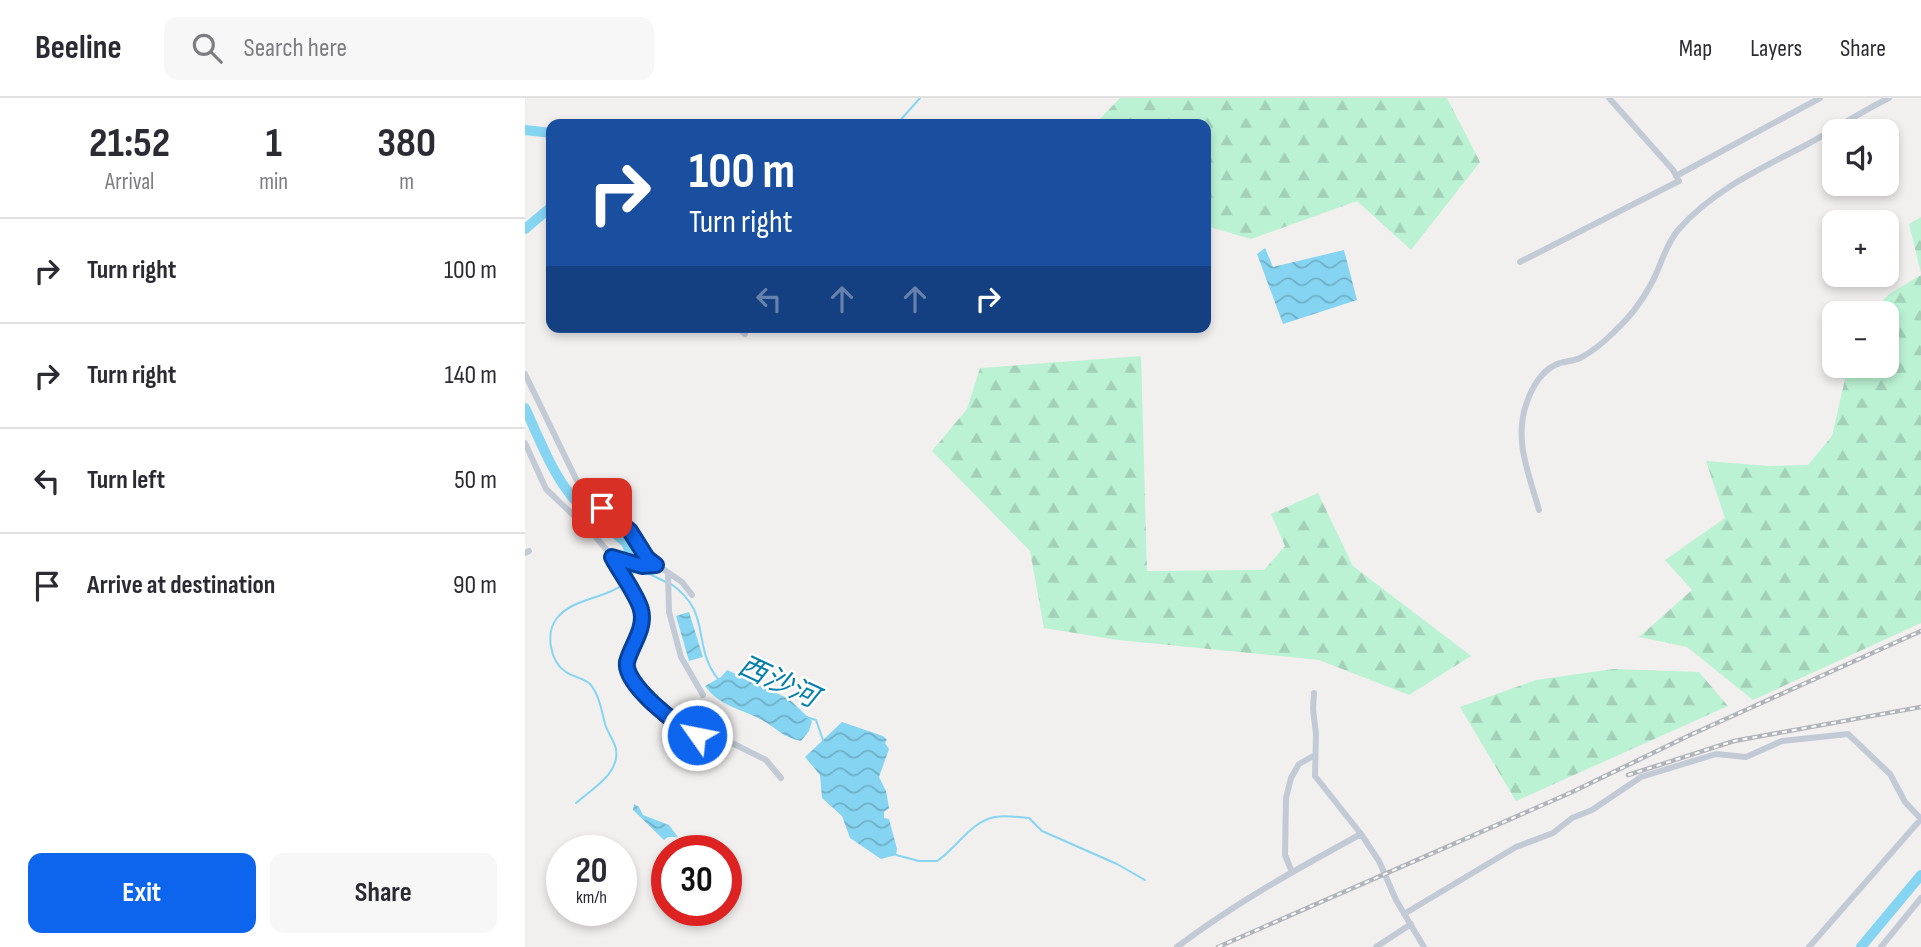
<!DOCTYPE html>
<meta charset="utf-8">
<style>
:root{--surface:#fff;--page:#f7f7f7;--text:#2b2b33;--muted:#7c7c81;--line:#e1e1e2;--accent:#0d64ed}
body{margin:0;font-family:"Sofia Sans Condensed","Noto Sans SC",sans-serif;background:var(--page);color:var(--text);height:100vh;display:flex;flex-direction:column;font-size:26px;white-space:nowrap}
*{box-sizing:border-box;margin:0}
p{font-size:23px;color:var(--muted)}
.icon{flex:none;width:38px;height:38px;fill:none;stroke:currentColor;stroke-width:2;stroke-linecap:round;stroke-linejoin:round}
.map{position:relative;flex:1;overflow:hidden}
.details{display:flex;flex-direction:column;background:var(--surface);width:525px}
.details>*{flex:none}
.guide{position:absolute;left:21px;top:21px;width:665px;height:214px;border-radius:14px;box-shadow:0 4px 10px #0003;background:#1a4fa0;color:#fff;overflow:hidden}
.fabs{position:absolute;left:1297px;top:21px;display:grid;gap:14px}
.fabs a{display:grid;place-items:center;width:77px;height:77px;border-radius:14px;background:var(--surface);box-shadow:0 4px 10px #0003;font-size:35px}
.speed{position:absolute;left:21px;top:737px;display:flex;gap:14px;font-size:35px;font-weight:700;text-align:center}
.speed>*{display:grid;place-content:center;width:91px;height:91px;border-radius:50%;background:var(--surface);box-shadow:0 4px 10px #0003;line-height:1}
.speed small{font-size:18px;font-weight:400}
.speed .limit{border:10px solid #d22;background:#fff;color:#111}
.pin{position:absolute;display:grid;place-items:center;width:60px;height:60px;color:#fff;margin:-30px;border-radius:14px;box-shadow:0 4px 10px #0006}
.me{position:absolute;width:77px;margin:-38px;rotate:303deg;stroke-linejoin:round;filter:drop-shadow(0 0 5px #0008)}
.turn{display:flex;align-items:center;gap:24px;height:147px;padding:0 28px;font-size:32px}
.turn .icon{width:91px;height:91px;stroke-width:2.5}
.turn b{display:block;font-size:49px;line-height:60px}
.lanes{display:flex;align-items:center;height:66px;padding:0 28px;background:#0003;justify-content:center;gap:35px;direction:ltr}
.lanes .off{opacity:.35}
.eta{display:flex;justify-content:space-evenly;align-items:center;height:119px;text-align:center}
.eta b{font-size:42px;font-weight:700;line-height:49px}
.button{display:flex;gap:14px;margin-top:auto;padding:14px 28px}
.button a{flex:1;height:80px;border-radius:14px;background:var(--accent);color:#fff;font-size:28px;font-weight:700;line-height:80px;text-align:center}
.button a+a{background:var(--page);color:var(--text)}
ul{padding:0;list-style:none}
li{display:flex;align-items:center;gap:21px;height:105px;padding:0 28px;border-top:2px solid var(--line)}
li div{flex:1}
li b{display:block;font-size:26px}
li em{font-style:normal}
header{display:flex;align-items:center;gap:42px;box-sizing:border-box;height:98px;padding:0 35px;background:var(--surface);border-bottom:2px solid var(--line)}
header strong{font-size:33px}
nav{display:flex;gap:38px;margin-inline-start:auto;font-size:24px}
.search{width:490px;height:63px;background:var(--page);display:flex;align-items:center;gap:18px;box-sizing:border-box;padding:0 24px;border-radius:14px;color:var(--muted);font-size:26px}
main{display:flex;flex:1;min-height:0}
.map>svg:first-child{display:block}
.forest{fill:url(#forest-firs)}
.water{fill:url(#water-waves)}
.lines{fill:none;stroke-linecap:round;stroke-linejoin:round}
.stream{stroke:#85d5f2;stroke-width:2}
.river{stroke:#85d5f2;stroke-width:10}
.street{stroke:#c2cad5;stroke-width:6}
.rail-casing{stroke:#b1b4ba;stroke-width:4.5}
.rail{stroke:#fff;stroke-width:2;stroke-dasharray:5;stroke-linecap:butt}
.route-casing{stroke:#08419a;stroke-width:18}
.route{stroke:#0d64ed;stroke-width:12}
.labels{text-anchor:middle;dominant-baseline:central;stroke-width:5;stroke-linejoin:round;paint-order:stroke}
.water-label{font-size:28px;font-style:italic;fill:#047fab;stroke:#fff}
</style>
<header>
<strong>Beeline</strong>
<div class="search"><svg class="icon" aria-label="search" viewBox="0 0 24 24"><circle cx="10" cy="10" r="6"/><path d="M15 15l6 6"/></svg>Search here</div>
<nav><a>Map</a><a>Layers</a><a>Share</a></nav>
</header>
<main>
<section class="details">
<div class="eta">
<div><b>21:52</b><p>Arrival</p></div>
<div><b>1</b><p>min</p></div>
<div><b>380</b><p>m</p></div>
</div>
<ul>
<li><svg class="icon" aria-label="right" viewBox="0 0 24 24"><path d="M7 20v-9h11M14 6l5 5-5 5"/></svg><div><b>Turn right</b></div><em>100 m</em></li>
<li><svg class="icon" aria-label="right" viewBox="0 0 24 24"><path d="M7 20v-9h11M14 6l5 5-5 5"/></svg><div><b>Turn right</b></div><em>140 m</em></li>
<li><svg class="icon" aria-label="left" viewBox="0 0 24 24"><path d="M17 20v-9H6M10 6l-5 5 5 5"/></svg><div><b>Turn left</b></div><em>50 m</em></li>
<li><svg class="icon" aria-label="arrive" viewBox="0 0 24 24"><path d="M6 21V4h12l-3 4 3 4H6"/></svg><div><b>Arrive at destination</b></div><em>90 m</em></li>
</ul>
<div class="button"><a>Exit</a><a>Share</a></div>
</section>
<div class="map">
<svg width="1396" height="849" viewBox="0 0 1396 849">
<defs>
<pattern id="forest-firs" width="22" height="20" patternUnits="userSpaceOnUse" patternTransform="scale(1.75)"><rect width="22" height="20" fill="#bbf2d3"/><path d="M5 1l3.5 6h-7zM16 11l3.5 6h-7z" fill="#a2d1b8"/></pattern>
<pattern id="water-waves" width="16" height="10" patternUnits="userSpaceOnUse" patternTransform="scale(1.75)"><rect width="16" height="10" fill="#85d5f2"/><path d="M0 5q4-4 8 0t8 0" fill="none" stroke="#6fafc7"/></pattern>
</defs>
<rect width="100%" height="100%" fill="#f2efef"/>
<path class="forest" d="M595 0H922L955 64 886 152 832 103 726 141 681 128V26H570Z
M1396 119V175L1384 126Z
M1396 177V525L1228 602 1162 549 1114 539 1167 492 1140 462 1200 420 1181 363 1244 368 1283 367 1307 338 1323 268H1362V215H1347L1364 196Z
M616 258 622 473 739 472 760 448 746 416 793 395 828 468 946 558 884 597 794 562 593 542 519 530 505 453 407 353 442 311 455 270Z
M1088 571 1174 574 1203 608 991 703 935 609 1011 582Z"/>
<path class="water" d="M740 150 748 169 819 152 832 202 758 226 732 156Z
M164 514 178 559 164 563 151 518Z
M202 572 264 601 287 623 284 633 276 643C259 640 251 630 237 622 217 611 194 608 180 588L196 579Z
M317 624 358 638 362 642 360 645 364 651 354 679 361 693 364 710 359 714V720L364 721 372 751 371 757 356 761 325 740 317 718 297 700 295 677 280 659Z
M109 706 114 709 118 717 144 727 153 739H143L139 742 108 712Z"/>
<g class="lines">
<path class="stream" d="M372 26 395 0
M103 482 112 470 141 484
M146 486C188 515 166 547 193 581
M281 619 291 622 298 642
M51 705C67 691 95 676 91 651 89 643 83 635 80 626 77 614 74 596 65 586 59 580 48 579 41 574 25 564 20 535 32 520 48 500 80 501 99 486
M371 757 394 763H412C431 751 446 723 470 719 481 717 492 719 504 720L517 733 592 766 620 782"/>
<path class="river" d="M0 32 26 35
M0 131 26 109
M0 310C16 344 30 384 58 411 71 424 88 432 101 445L104 452 103 465 112 470
M1336 849 1396 777"/>
<path class="street" d="M1151 78 1295 0
M995 164 1154 83 1148 72 1084 0
M211 229 220 236
M0 276 51 381 77 410 105 433 122 460 157 484 167 497
M0 345 21 391 70 438 86 457 116 511 117 522 111 543 102 565 107 582 157 631 209 646 241 662 256 680
M1014 412C1004 376 988 341 1002 304 1007 289 1018 270 1035 265 1041 263 1049 263 1055 260 1067 254 1080 243 1089 234 1103 221 1116 205 1125 188 1136 169 1139 149 1153 132 1188 92 1235 71 1281 47 1309 32 1335 14 1364 0
M0 455 4 453
M87 459 117 468 131 467
M143 476 144 514 156 559 178 597
M789 595 788 611 791 636 790 678 836 736 854 763 871 802 899 849
M767 774 760 757 761 700 766 680 774 666 790 657
M879 816 991 749 1028 735 1047 720 1067 712 1116 679 1191 656 1221 659 1257 643 1323 636 1365 676 1380 704 1396 721
M652 849C710 805 772 771 836 736
M851 849 886 826
M1284 849 1396 721
M1356 849 1396 800"/>
<g class="rail-casing">
<path id="rail" d="M1103 677 1209 643 1396 609
M693 849 1045 695 1163 638 1396 533"/>
</g>
<use href="#rail" class="rail"/>
</g>
<g class="lines">
<g class="route-casing">
<path id="route" d="M77 410 105 433 122 460 131 467 117 468 87 459C94 473 113 498 116 512 121 530 106 548 102 564 98 586 153 629 172 637"/>
</g>
<use href="#route" class="route"/>
</g>
<g class="labels">
<g class="water-label">
<text transform="translate(253 584) rotate(25)">西沙河</text>
</g>
</g>
</svg>
<div class="fabs">
<a><svg class="icon" aria-label="sound" viewBox="0 0 24 24"><path d="M4 9h4l5-4v14l-5-4H4zM17 9q2 3 0 6"/></svg></a>
<a>+</a>
<a>−</a>
</div>
<div class="speed"><div>20<small>km/h</small></div><div class="limit">30</div></div>
<div class="pin" style="left:77px;top:410px;background:#d93025"><svg class="icon" aria-label="arrive" viewBox="0 0 24 24"><path d="M6 21V4h12l-3 4 3 4H6"/></svg></div>
<svg class="me" style="left:172px;top:637px" viewBox="-20 -20 40 40"><circle r="17" fill="#0d64ed" stroke="#fff" stroke-width="3"/><path d="M0-11L8 9 0 5-8 9z" fill="#fff"/></svg>
<div class="guide">
<div class="turn"><svg class="icon" aria-label="right" viewBox="0 0 24 24"><path d="M7 20v-9h11M14 6l5 5-5 5"/></svg><div><b>100 m</b>Turn right</div></div>
<div class="lanes"><svg class="icon off" aria-label="left" viewBox="0 0 24 24"><path d="M17 20v-9H6M10 6l-5 5 5 5"/></svg><svg class="icon off" aria-label="ahead" viewBox="0 0 24 24"><path d="M12 20V5M6 11l6-6 6 6"/></svg><svg class="icon off" aria-label="ahead" viewBox="0 0 24 24"><path d="M12 20V5M6 11l6-6 6 6"/></svg><svg class="icon" aria-label="right" viewBox="0 0 24 24"><path d="M7 20v-9h11M14 6l5 5-5 5"/></svg></div>
</div>
</div>
</main>
